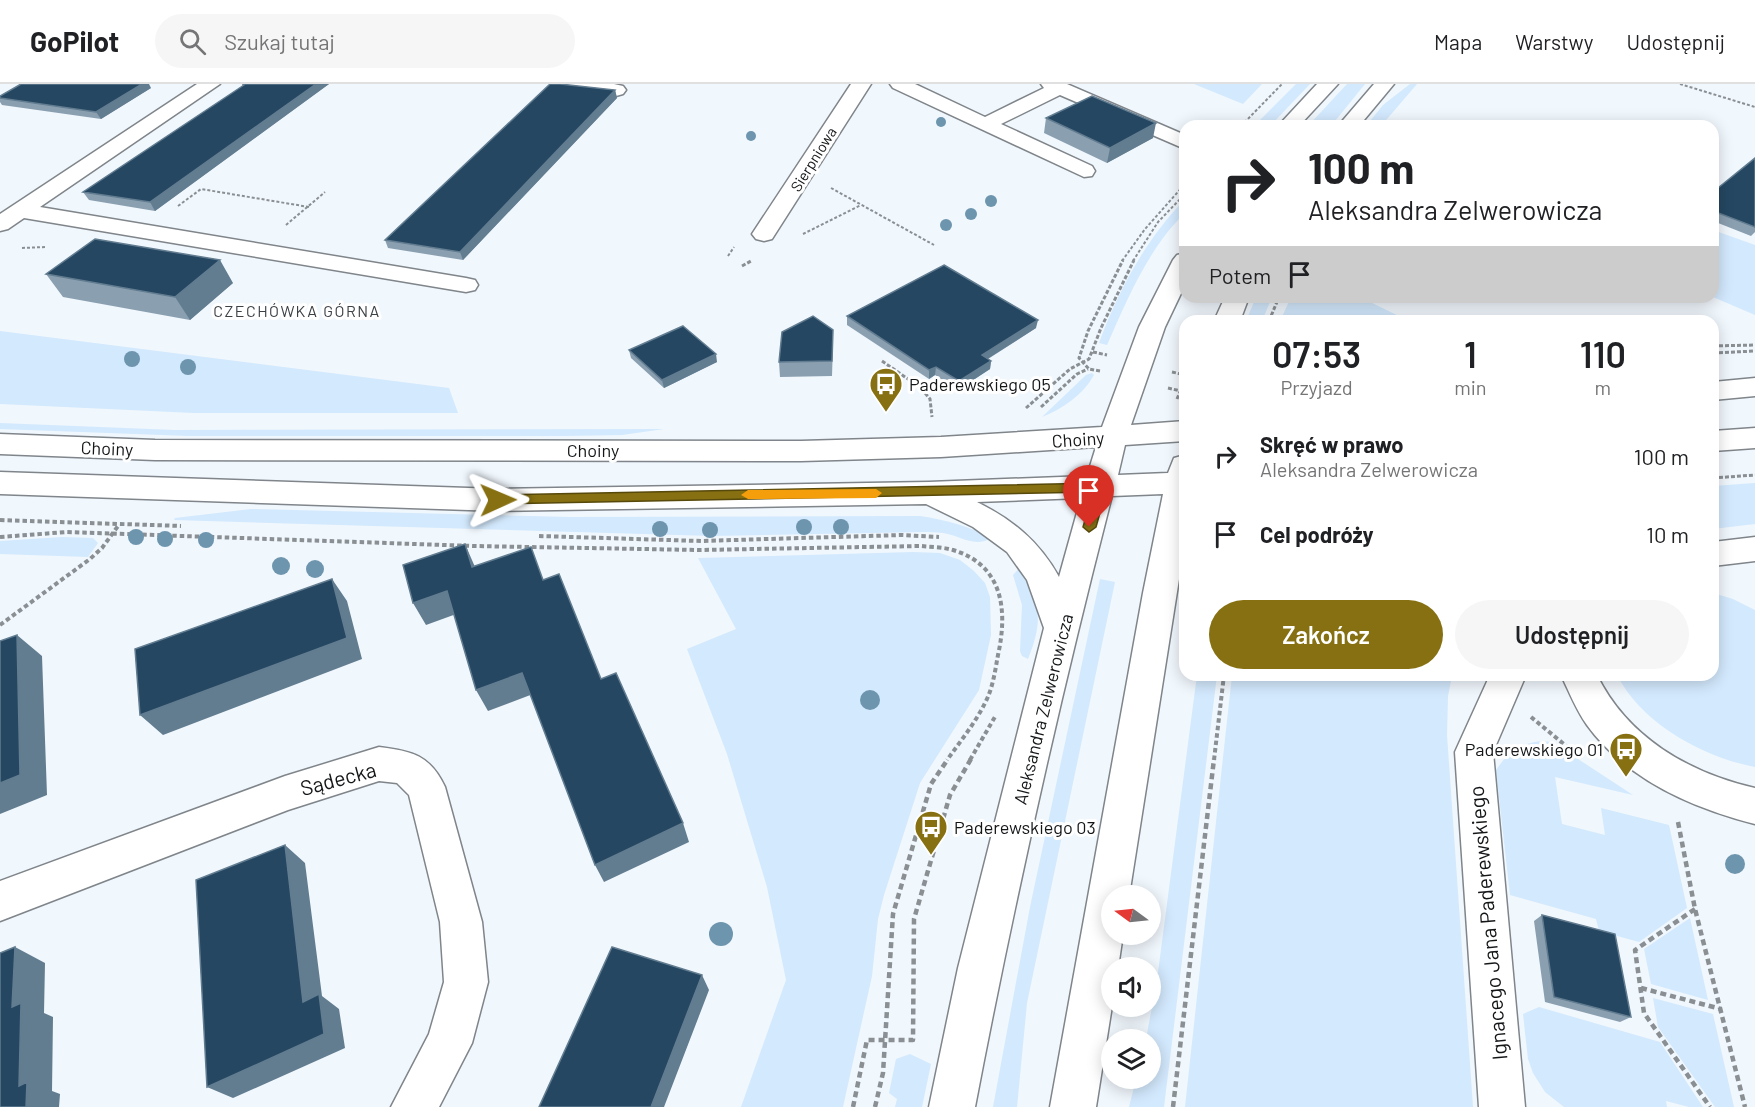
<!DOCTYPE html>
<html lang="pl">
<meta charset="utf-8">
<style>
:root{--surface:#fff;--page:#f6f6f6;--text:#202124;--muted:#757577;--line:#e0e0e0;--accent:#867011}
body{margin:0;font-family:Barlow,sans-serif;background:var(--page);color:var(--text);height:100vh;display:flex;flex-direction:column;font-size:22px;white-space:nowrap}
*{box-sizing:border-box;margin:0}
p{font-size:20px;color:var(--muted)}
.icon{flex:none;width:33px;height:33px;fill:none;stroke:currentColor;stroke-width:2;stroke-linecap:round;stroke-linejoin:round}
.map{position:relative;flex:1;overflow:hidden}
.side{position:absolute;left:1179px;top:231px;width:540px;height:366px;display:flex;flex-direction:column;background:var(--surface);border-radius:18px;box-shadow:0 3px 15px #0003}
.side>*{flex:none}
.hud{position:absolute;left:1179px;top:36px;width:540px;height:183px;border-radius:18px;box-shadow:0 3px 15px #0003;background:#fff;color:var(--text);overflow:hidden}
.needle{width:39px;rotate:285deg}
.controls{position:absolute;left:1101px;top:801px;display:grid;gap:12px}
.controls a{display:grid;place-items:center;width:60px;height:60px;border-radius:50%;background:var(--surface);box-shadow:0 3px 15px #0003;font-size:30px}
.pin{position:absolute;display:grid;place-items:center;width:51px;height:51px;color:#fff;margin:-62px -26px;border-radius:50% 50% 50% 0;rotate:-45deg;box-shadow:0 0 6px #0007}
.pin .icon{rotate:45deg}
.me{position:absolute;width:66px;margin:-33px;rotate:89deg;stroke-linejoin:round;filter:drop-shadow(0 0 4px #0008)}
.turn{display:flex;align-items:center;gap:21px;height:126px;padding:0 30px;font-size:27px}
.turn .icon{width:78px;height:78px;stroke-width:2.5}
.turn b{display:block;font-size:42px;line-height:51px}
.then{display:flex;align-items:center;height:57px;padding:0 30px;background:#0003;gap:12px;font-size:22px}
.eta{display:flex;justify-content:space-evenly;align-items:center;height:102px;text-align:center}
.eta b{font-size:36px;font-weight:600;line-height:42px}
.cta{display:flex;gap:12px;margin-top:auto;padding:12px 30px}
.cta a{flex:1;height:69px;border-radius:36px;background:var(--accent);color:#fff;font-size:24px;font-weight:600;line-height:69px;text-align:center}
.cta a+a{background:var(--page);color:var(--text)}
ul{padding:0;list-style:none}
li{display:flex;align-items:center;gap:18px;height:78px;padding:0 30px}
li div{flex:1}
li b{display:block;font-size:22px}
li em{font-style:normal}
header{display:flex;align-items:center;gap:36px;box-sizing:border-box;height:84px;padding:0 30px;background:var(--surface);border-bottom:2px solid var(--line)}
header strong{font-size:28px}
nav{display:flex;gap:33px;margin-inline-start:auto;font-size:21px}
.search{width:420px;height:54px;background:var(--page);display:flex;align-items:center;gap:15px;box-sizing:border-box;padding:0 21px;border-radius:33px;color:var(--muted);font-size:22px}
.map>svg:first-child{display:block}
.green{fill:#d3e9fd}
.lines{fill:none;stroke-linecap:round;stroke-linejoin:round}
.minor-casing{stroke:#7f858a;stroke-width:3}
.path-far3{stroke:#8a8f93;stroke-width:2;stroke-dasharray:3 2;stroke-linecap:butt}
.path-far2{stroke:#8a8f93;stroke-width:3;stroke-dasharray:4 2;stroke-linecap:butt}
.path-far1{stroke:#8a8f93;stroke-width:4;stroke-dasharray:4.5 3;stroke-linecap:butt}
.path{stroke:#8a8f93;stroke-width:4.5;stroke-dasharray:6 4;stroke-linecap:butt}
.minor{fill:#fff;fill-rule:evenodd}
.tree{fill:#6e95ae}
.wall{fill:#8a9fb0}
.shaded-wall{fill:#627c90}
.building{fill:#254762;stroke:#627c90;stroke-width:1.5}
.route{fill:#867011;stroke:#57490b;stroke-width:1.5}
.slow{fill:#f59e0b}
.labels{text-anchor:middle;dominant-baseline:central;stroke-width:6;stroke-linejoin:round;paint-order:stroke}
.far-street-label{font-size:15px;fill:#131517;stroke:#fff}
.far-neighbourhood-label{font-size:16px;letter-spacing:1.5px;fill:#3c4146;stroke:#fff}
.poi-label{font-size:18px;fill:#131517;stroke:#fff;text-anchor:start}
.street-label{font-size:18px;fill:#131517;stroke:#fff}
.near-street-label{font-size:21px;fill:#131517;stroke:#fff}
</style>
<header>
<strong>GoPilot</strong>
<div class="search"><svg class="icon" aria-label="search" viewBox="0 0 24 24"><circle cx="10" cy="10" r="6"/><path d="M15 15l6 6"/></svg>Szukaj tutaj</div>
<nav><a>Mapa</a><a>Warstwy</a><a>Udostępnij</a></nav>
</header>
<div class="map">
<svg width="1755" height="1023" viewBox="0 0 1755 1023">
<rect width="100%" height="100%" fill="#f0f7fd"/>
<path class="green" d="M1194 0H1262L1243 20Z
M1296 0H1310L1270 42H1254Z
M1347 0H1365L1331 42H1308Z
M1410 0H1417L1381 42H1366L1383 21Z
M1185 115C1185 133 1176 137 1166 150 1140 184 1124 223 1107 261L1099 259C1119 205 1145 157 1185 115Z
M1713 146 1755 161V231L1713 213Z
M1256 213H1272L1262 237H1246Z
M1291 213H1360L1409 237H1280Z
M0 247 449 304 458 329H194L0 320Z
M1092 289 1094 291C1083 311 1062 325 1042 333L1086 291Z
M0 339 175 346 664 345 622 351 565 352H189L0 345Z
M1755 399V440L1713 445V402Z
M251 425 571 433 920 432C946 436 968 442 992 454 973 464 962 452 943 449 937 448 929 448 923 448L712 452 174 436 175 434Z
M62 453 93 454 98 459 88 473 0 470V457Z
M913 468 940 469 960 476 974 487 985 499 990 513 991 551 979 606 920 699 884 811 878 835 872 892 843 1023H741L786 896 767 803 727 670 687 565 736 545 698 474Z
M1022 481C1038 522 1045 532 1028 575L1022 572 1020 567 1022 521 1013 491Z
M1100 495 1115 498 1027 919 1017 1023H993L1030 823Z
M1713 509 1733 515 1755 526V683C1703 673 1642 640 1617 591H1713Z
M1197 591H1217L1164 1023H1129L1136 995 1150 994V956L1146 955 1157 896Z
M1232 591H1439L1438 594 1451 597 1448 612 1447 651 1473 1023H1185Z
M1541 657 1552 658 1633 711 1555 693 1562 740 1605 751 1601 724 1669 741 1687 824 1639 858 1599 847 1596 835 1510 811 1496 686C1510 666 1516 661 1541 657Z
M1690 834 1708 916 1651 900 1644 865Z
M1653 914 1713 930 1734 1023H1715L1658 943Z
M1539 923 1660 958 1703 1023H1689L1666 1017 1667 1023H1564L1545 1008 1533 989 1528 975 1523 930Z
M910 970 931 980 922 1023H895L897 1015 889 1009 896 975Z"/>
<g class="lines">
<g class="minor-casing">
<path id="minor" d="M197 0H220L40 123 466 194 475 196 478 201 475 206 466 208 24 134 8 145 0 147V130Z
M554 0H614L623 2 626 6 623 10 616 12 564 6 557 4Z
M851 0H871L772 155 764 157 756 155 752 150Z
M890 0H915L985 33 1044 4 1041 0H1067L1185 51V65L1060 11 1001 40 1092 82 1095 87 1092 92 1084 93 893 4Z
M1317 0H1338L1299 42H1278Z
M1374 0H1394L1359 42H1338Z
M1185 169V201L1165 243 1131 341 1185 337V357L1125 361 1118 391 1168 389 1174 374 1185 371V457L1129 812H1112V850H1123L1118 884H1112V922L1096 1023H1050L1143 509 1163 410 1112 412C1060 614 1014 818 975 1023H929L958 884 1044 544 1027 496 1007 468 973 443 926 420 498 427 0 410V388L498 405 929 398 1087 392 1096 363 941 373 801 377 155 376 0 370V350L155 356 801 357 941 353 1102 343 1139 243 1173 176 1177 171ZM1081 414 1059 493C1039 457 1013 436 977 418Z
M1225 213H1249L1240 237H1214Z
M1755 294V312L1713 316V298Z
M1755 344V364L1713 367V347Z
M1755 453V477L1713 482V458Z
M1490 591H1526L1493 668 1525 1023H1479L1455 668Z
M1561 591H1597C1627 653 1689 689 1755 704V740C1692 724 1626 695 1587 641 1576 626 1569 607 1561 591Z
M379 663C412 667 430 671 445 703L482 838 488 898 472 959 439 1023H391L429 950 444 898 440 838 409 711 397 699 379 697 288 726 0 837V797L285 692Z"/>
</g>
<path class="path-far3" d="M1680 0 1755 23
M1241 42 1282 0
M831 104 934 161
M178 122 201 105 309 123
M286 141 325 108
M803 150 861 121
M22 164 45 163
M728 172 734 163
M1122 177 1145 145 1185 100
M1133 177 1158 138 1185 110"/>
<path class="path-far2" d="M742 182 751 177
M1269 237 1279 213
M1713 262 1755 261
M1093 268 1107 271
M1713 269 1755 267
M882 277 921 304 930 315 932 333
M1100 287 1089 285 1079 274 1088 247 1123 176
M1172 288 1185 291
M1168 304 1185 308
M1177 315 1185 296
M1041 323 1077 290 1088 285
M1026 324 1070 285 1089 275 1101 244 1134 176
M1713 394 1755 391"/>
<path class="path-far1" d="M0 436 181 442
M539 452 701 457 902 451 939 453
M0 453 67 448 473 462 699 466 921 462C931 463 943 463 953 466 1003 481 1008 526 998 571 995 587 993 604 985 619 975 639 960 658 947 676
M0 541 90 475 102 464 118 442
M1531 633 1565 661 1580 670
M970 676 996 631
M1214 676 1224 591"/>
<path class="path" d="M1678 738 1695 825 1745 1023
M1695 825 1635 866 1644 929 1710 1023
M1641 904 1721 925
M853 1023 867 956H913L914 835 950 711 971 675
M875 1023 883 989 893 830 931 700 948 675
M1173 1023 1214 675"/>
<use href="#minor" class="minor"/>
</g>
<g class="tree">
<circle cx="941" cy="38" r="5"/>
<circle cx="751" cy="52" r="5"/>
<circle cx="991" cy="117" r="6"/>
<circle cx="971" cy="130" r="6"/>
<circle cx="946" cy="141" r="6"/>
<circle cx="132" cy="275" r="8"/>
<circle cx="188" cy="283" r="8"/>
<circle cx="804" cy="443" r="8"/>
<circle cx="841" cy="443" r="8"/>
<circle cx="660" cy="445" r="8"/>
<circle cx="710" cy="446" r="8"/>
<circle cx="136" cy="453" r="8"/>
<circle cx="165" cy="455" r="8"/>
<circle cx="206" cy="456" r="8"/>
<circle cx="281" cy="482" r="9"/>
<circle cx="315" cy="485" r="9"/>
<circle cx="870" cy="616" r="10"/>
<circle cx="1735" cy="780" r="10"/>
<circle cx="721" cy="850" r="12"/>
</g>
<path class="wall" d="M242 0H329L155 127 89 116 83 108 243 2Z
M151 4 101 35 2 21 0 18V12Z
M615 6 617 14 463 176 388 164 385 156Z
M1046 34 1153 54 1107 79 1044 49Z
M1755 74V148L1751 152 1713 137V108Z
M46 190 233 199 190 236 63 213Z
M847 232 1036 244 988 275 991 277 990 285 958 306 935 291 929 295 847 241Z
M833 261 832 292 780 293 779 278Z
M629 266 717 278 664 304 631 274Z
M1542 831 1631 933 1620 938 1545 918 1534 837Z"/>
<path class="shaded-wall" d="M142 0H149L151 4 101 35 96 28Z
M316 0H329L155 127 150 118Z
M615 6 617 14 463 176 460 168Z
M1156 39 1153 54 1107 79 1110 64Z
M220 176 233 199 190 236 175 213Z
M1038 236 1036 244 981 279 982 271Z
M716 270 717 278 664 304 662 296Z
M991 277 990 285 958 306 959 297Z
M936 283 935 291 929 295V286Z
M465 460 475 483H472Z
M332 495 347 517 362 575 163 651 140 631Z
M447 507 459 529 426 541 413 519Z
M17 551 42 572 47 711 0 730V699Z
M522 589 533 610 488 627 476 606Z
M683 739 689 758 604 798 595 781Z
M285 761 305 779 322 912 339 925 345 964 233 1014 207 1003 303 918Z
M15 863 45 879 44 929 53 933 52 1007 60 1010 59 1023H26L19 1002 12 923Z
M702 891 709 906 664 1023H651Z"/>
<path class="building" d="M21 0H142L96 28 0 14V12Z
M243 0H316L150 118 83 108 244 1Z
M550 0H560L615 6 460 168 385 156Z
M1092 12 1156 39 1110 64 1046 34Z
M1755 74V143L1713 127V108Z
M95 155 220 176 175 213 46 190Z
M944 181 1038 236 982 271 991 277 959 297 936 283 929 286 847 232Z
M813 232 833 246 832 277 779 278 782 248Z
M683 242 716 270 662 296 629 266Z
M465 460 472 483 531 463 543 496 559 490 601 595 616 589 683 739 595 781 522 589 476 606 447 507 413 519 403 481Z
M332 495 347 554 140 631 135 565Z
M17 551 20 691 0 699V557Z
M285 761 303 918 319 910 324 950 207 1003 196 796Z
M1542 831 1615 850 1631 933 1554 913Z
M15 863 12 923 21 919 19 1002 27 998 26 1023H0V869Z
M612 863 702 891 651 1023H539Z"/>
<path class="route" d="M1101 399 1107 404 1096 443 1089 448 1083 443 1093 408 498 420 492 416 498 411Z"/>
<path class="slow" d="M876 405 882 409 876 414 748 415 741 411 748 406Z"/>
<defs>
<g id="bus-pin" transform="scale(1.725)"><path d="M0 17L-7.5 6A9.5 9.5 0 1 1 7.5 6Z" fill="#867011" stroke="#fff"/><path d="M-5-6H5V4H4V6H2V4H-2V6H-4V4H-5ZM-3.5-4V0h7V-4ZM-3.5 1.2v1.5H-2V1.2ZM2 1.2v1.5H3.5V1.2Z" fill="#fff"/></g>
</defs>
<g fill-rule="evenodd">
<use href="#bus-pin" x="886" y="300"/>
<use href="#bus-pin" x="1626" y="665"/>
<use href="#bus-pin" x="931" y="743"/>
</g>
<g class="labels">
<g class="far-street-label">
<text transform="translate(813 75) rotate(-58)">Sierpniowa</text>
</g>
<g class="far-neighbourhood-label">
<text x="297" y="226">CZECHÓWKA GÓRNA</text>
</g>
<g class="poi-label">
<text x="909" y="300">Paderewskiego 05</text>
<text x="1603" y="665" text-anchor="end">Paderewskiego 01</text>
<text x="954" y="743">Paderewskiego 03</text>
</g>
<g class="street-label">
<text transform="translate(1078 355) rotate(-4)">Choiny</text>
<text transform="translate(107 364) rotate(2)">Choiny</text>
<text x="593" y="366">Choiny</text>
<text transform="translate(1043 625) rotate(-76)">Aleksandra Zelwerowicza</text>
</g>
<g class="near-street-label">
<text transform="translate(338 694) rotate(-15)">Sądecka</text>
<text transform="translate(1487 839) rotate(-95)">Ignacego Jana Paderewskiego</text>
</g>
</g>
</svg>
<div class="controls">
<a><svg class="needle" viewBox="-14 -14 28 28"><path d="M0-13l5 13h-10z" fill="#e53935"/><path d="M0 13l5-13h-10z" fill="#757577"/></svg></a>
<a><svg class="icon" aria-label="sound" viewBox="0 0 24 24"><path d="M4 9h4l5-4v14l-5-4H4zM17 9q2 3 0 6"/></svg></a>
<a><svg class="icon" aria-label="layers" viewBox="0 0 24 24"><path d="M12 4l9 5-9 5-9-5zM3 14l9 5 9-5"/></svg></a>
</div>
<div class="pin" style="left:1089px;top:443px;background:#d93025"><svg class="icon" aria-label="arrive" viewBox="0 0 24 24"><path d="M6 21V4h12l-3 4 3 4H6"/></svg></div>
<svg class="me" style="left:498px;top:416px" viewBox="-20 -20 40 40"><path d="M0-17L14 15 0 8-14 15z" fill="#867011" stroke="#fff" stroke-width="4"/></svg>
<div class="hud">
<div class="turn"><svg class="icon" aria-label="right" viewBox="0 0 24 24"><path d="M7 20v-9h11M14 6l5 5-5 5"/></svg><div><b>100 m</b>Aleksandra Zelwerowicza</div></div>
<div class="then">Potem<svg class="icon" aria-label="arrive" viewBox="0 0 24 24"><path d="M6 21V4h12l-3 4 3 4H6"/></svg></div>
</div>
<section class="side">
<div class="eta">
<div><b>07:53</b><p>Przyjazd</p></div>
<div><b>1</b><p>min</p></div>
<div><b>110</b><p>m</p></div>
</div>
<ul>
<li><svg class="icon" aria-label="right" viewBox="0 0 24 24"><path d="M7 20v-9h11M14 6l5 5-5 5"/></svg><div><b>Skręć w prawo</b><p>Aleksandra Zelwerowicza</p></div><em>100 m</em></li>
<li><svg class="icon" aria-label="arrive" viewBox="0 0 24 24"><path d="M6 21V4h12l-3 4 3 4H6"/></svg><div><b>Cel podróży</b></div><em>10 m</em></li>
</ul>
<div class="cta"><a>Zakończ</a><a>Udostępnij</a></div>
</section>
</div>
